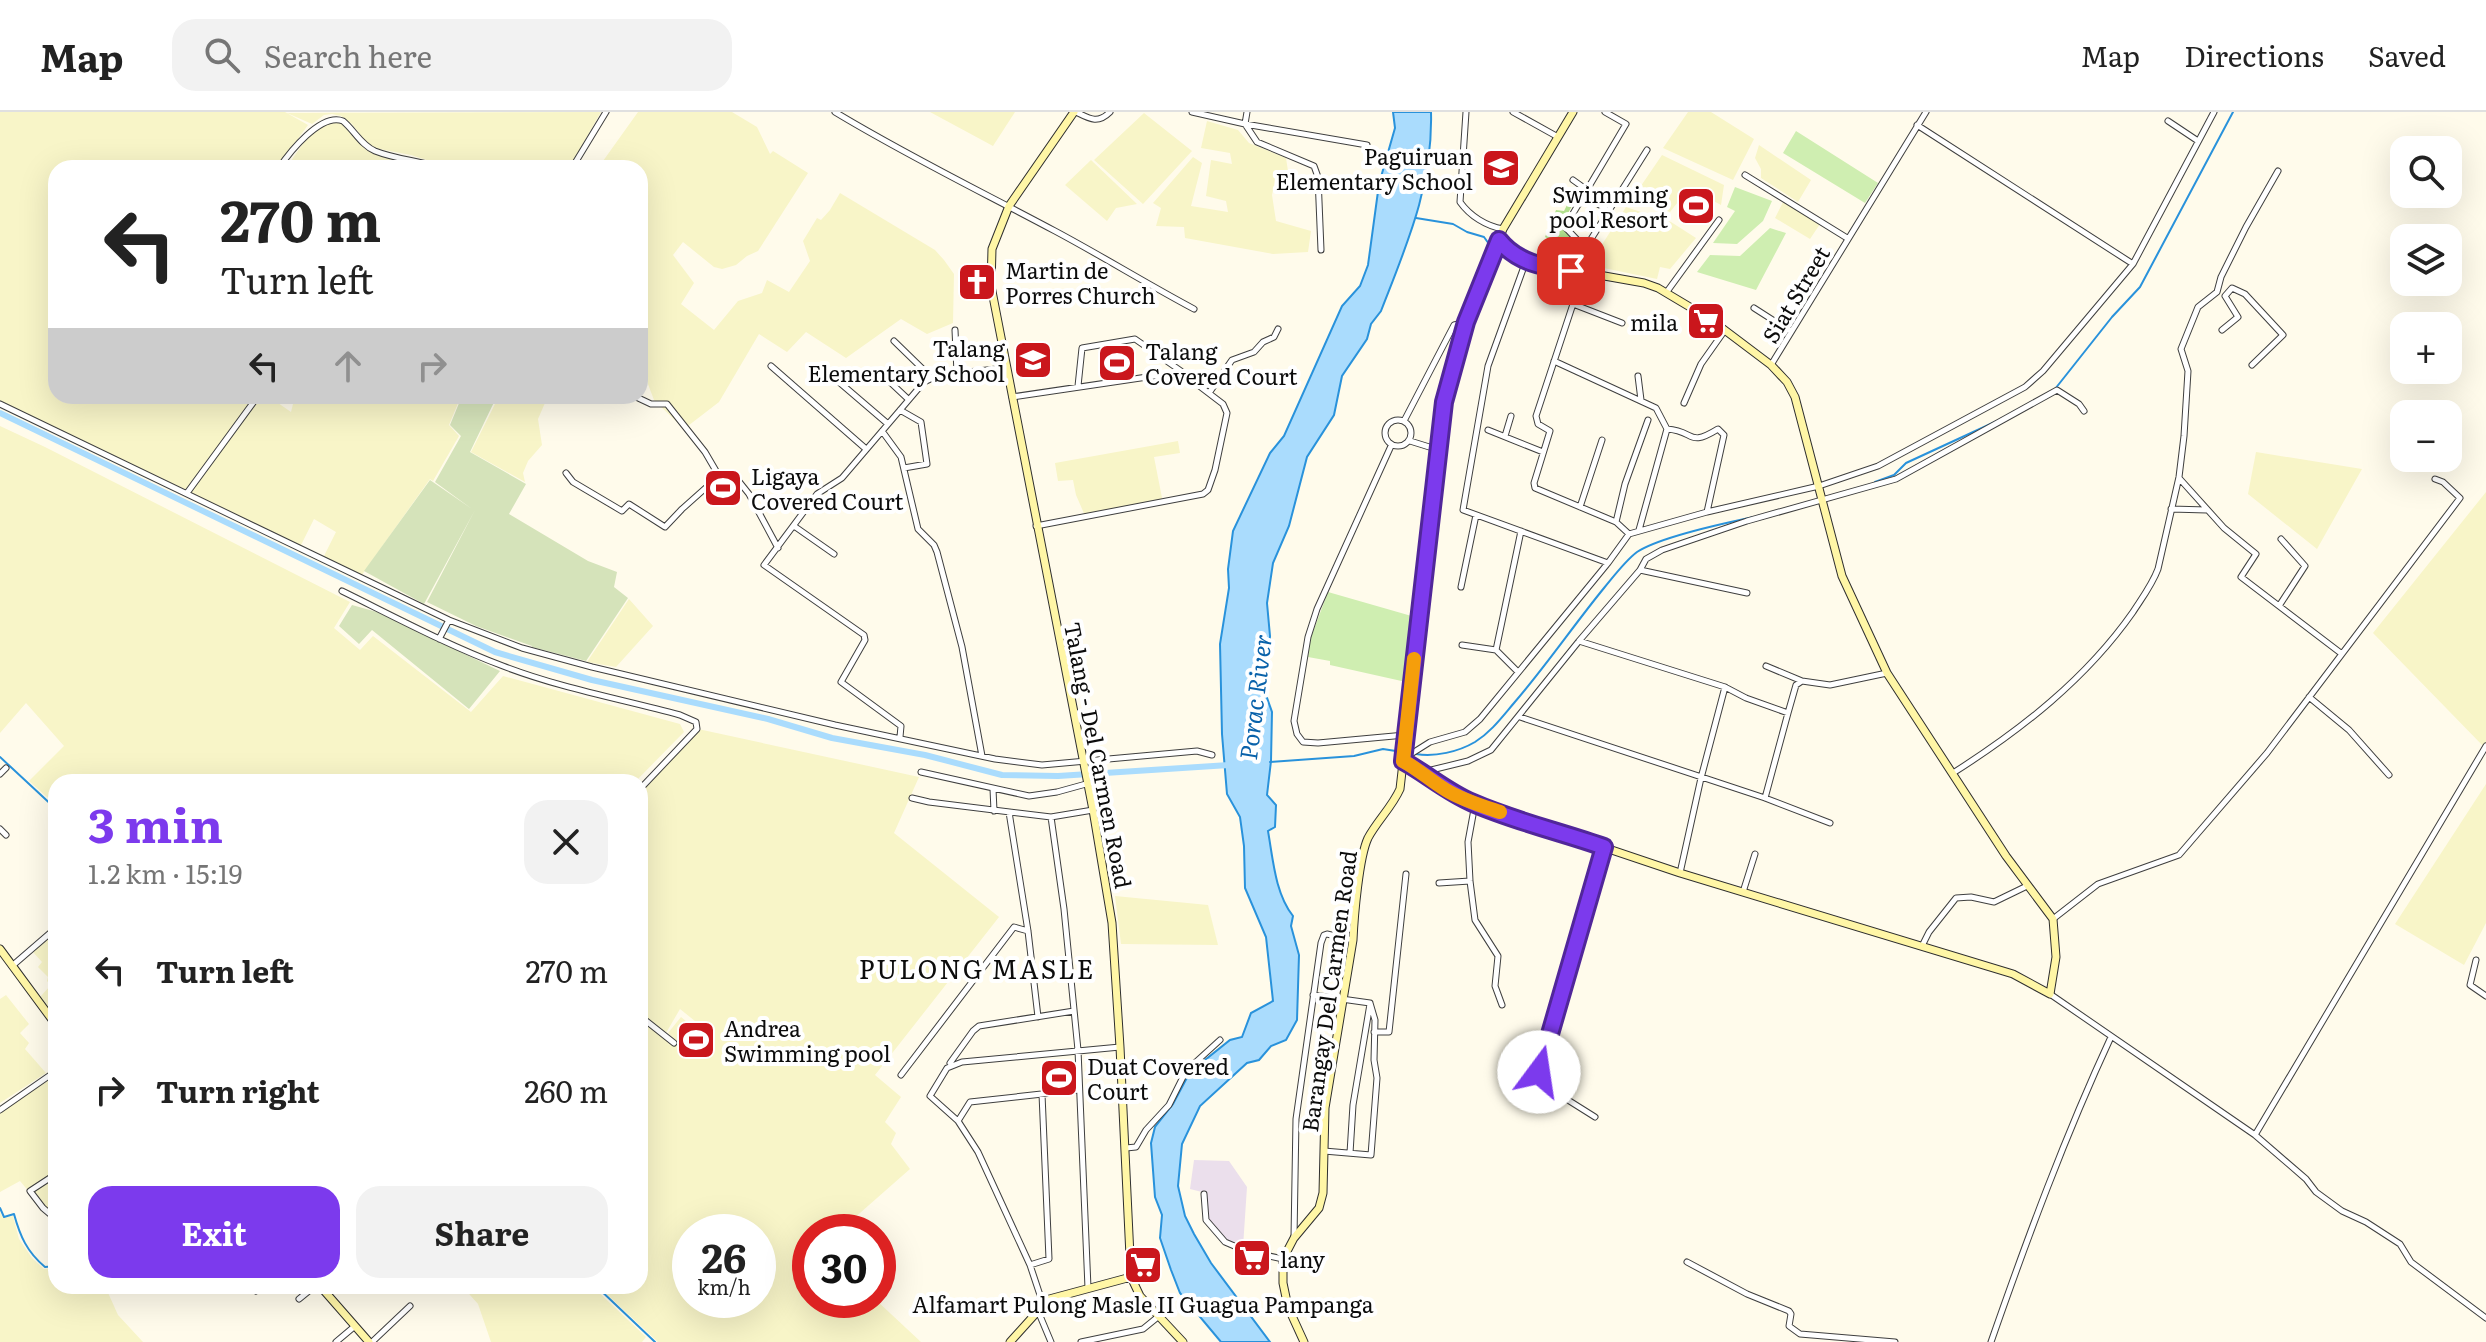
<!DOCTYPE html>
<meta charset="utf-8">
<style>
:root{--surface:#fff;--page:#f2f2f2;--text:#222;--muted:#767676;--line:#e0e0e0;--accent:#7c3aed}
body{margin:0;font-family:Literata,serif;background:var(--page);color:var(--text);height:100vh;display:flex;flex-direction:column;font-size:30px;white-space:nowrap}
*{box-sizing:border-box;margin:0}
p{font-size:26px;color:var(--muted)}
.icon{flex:none;width:44px;height:44px;fill:none;stroke:currentColor;stroke-width:2;stroke-linecap:round;stroke-linejoin:round}
.map{position:relative;flex:1;overflow:hidden}
.panel{position:absolute;left:48px;top:662px;width:600px;height:520px;display:flex;flex-direction:column;background:var(--surface);border-radius:24px;box-shadow:0 8px 32px #0002}
.panel>*{flex:none}
.banner{position:absolute;left:48px;top:48px;width:600px;height:244px;border-radius:24px;box-shadow:0 8px 32px #0002;background:#fff;color:var(--text);overflow:hidden}
.buttons{position:absolute;left:2390px;top:24px;display:grid;gap:16px}
.buttons a{display:grid;place-items:center;width:72px;height:72px;border-radius:16px;background:var(--surface);box-shadow:0 8px 32px #0002;font-size:40px}
.speed{position:absolute;left:672px;top:1102px;display:flex;gap:16px;font-size:40px;font-weight:700;text-align:center}
.speed>*{display:grid;place-content:center;width:104px;height:104px;border-radius:50%;background:var(--surface);box-shadow:0 8px 32px #0002;line-height:1}
.speed small{font-size:20px;font-weight:400}
.speed .limit{border:12px solid #d22;background:#fff;color:#111}
.pin{position:absolute;display:grid;place-items:center;width:68px;height:68px;color:#fff;margin:-34px;border-radius:16px;box-shadow:0 4px 12px #0006}
.me{position:absolute;width:88px;margin:-44px;rotate:14deg;stroke-linejoin:round;filter:drop-shadow(0 0 6px #0008)}
.turn{display:flex;align-items:center;gap:28px;height:168px;padding:0 40px;font-size:36px}
.turn .icon{width:104px;height:104px;stroke-width:2.5}
.turn b{display:block;font-size:56px;line-height:68px}
.lanes{display:flex;align-items:center;height:76px;padding:0 40px;background:#0003;justify-content:center;gap:40px;direction:ltr}
.lanes .off{opacity:.35}
.round{display:grid;place-items:center;flex:none;width:84px;height:84px;border-radius:24px;background:var(--page)}
.summary{display:flex;align-items:center;justify-content:space-between;height:136px;padding:0 40px}
h1{font-size:48px;font-weight:700;line-height:60px;color:var(--accent)}
.action{display:flex;gap:16px;margin-top:auto;padding:16px 40px}
.action a{flex:1;height:92px;border-radius:24px;background:var(--accent);color:#fff;font-size:32px;font-weight:700;line-height:92px;text-align:center}
.action a+a{background:var(--page);color:var(--text)}
ul{padding:0;list-style:none}
li{display:flex;align-items:center;gap:24px;height:120px;padding:0 40px}
li div{flex:1}
li b{display:block;font-size:30px}
li em{font-style:normal}
header{display:flex;align-items:center;gap:48px;box-sizing:border-box;height:112px;padding:0 40px;background:var(--surface);border-bottom:2px solid var(--line)}
header strong{font-size:38px}
nav{display:flex;gap:44px;margin-inline-start:auto;font-size:28px}
.search{width:560px;height:72px;background:var(--page);display:flex;align-items:center;gap:20px;box-sizing:border-box;padding:0 28px;border-radius:24px;color:var(--muted);font-size:30px}
.map>svg:first-child{display:block}
.industrial{fill:#ebdfec}
.farmland{fill:#f8f5c8;fill-rule:evenodd}
.green{fill:#cfeeb1}
.forest{fill:#b2e08e}
.cemetery{fill:#d5e3ba}
.water{fill:#aadcfd;stroke:#2992db;stroke-width:2}
.lines{fill:none;stroke-linecap:round;stroke-linejoin:round}
.stream{stroke:#2992db;stroke-width:2}
.canal{stroke:#aadcfd;stroke-width:6}
.street-casing{stroke:#3f3f3f;stroke-width:7}
.secondary-casing{stroke:#2e2e2e;stroke-width:9}
.street{stroke:#fff;stroke-width:5}
.secondary{stroke:#fff6a6;stroke-width:7}
.route-casing{stroke:#51269a;stroke-width:20}
.route{stroke:#7c3aed;stroke-width:14}
.slow{stroke:#f59e0b;stroke-width:14}
.labels{text-anchor:middle;dominant-baseline:central;stroke-width:8;stroke-linejoin:round;paint-order:stroke}
.poi-label{font-size:22px;fill:#0c0c0c;stroke:#fff;text-anchor:start}
.street-label{font-size:22px;fill:#0c0c0c;stroke:#fff}
.water-label{font-size:24px;font-style:italic;fill:#0962aa;stroke:#fff}
.quarter-label{font-size:26px;letter-spacing:2px;fill:#0c0c0c;stroke:#fff}
</style>
<header>
<strong>Map</strong>
<div class="search"><svg class="icon" aria-label="search" viewBox="0 0 24 24"><circle cx="10" cy="10" r="6"/><path d="M15 15l6 6"/></svg>Search here</div>
<nav><a>Map</a><a>Directions</a><a>Saved</a></nav>
</header>
<div class="map">
<svg width="2486" height="1230" viewBox="0 0 2486 1230">
<rect width="100%" height="100%" fill="#fffbeb"/>
<path class="industrial" d="M1194 1048 1229 1049 1247 1075 1243 1135 1225 1129 1206 1105V1081L1190 1077Z"/>
<path class="farmland" d="M0 0H285L308 13 277 56H56V284H257L186 378 0 291Z
M601 0 569 56H451L411 43 374 36 365 29 352 12 341 4 332 2 324 3 312 12 287 1Z
M638 0H732L757 15 770 42 773 39 808 61 758 139 747 144 736 153 722 157 714 155 683 130 673 143 694 171 681 192 714 218 738 189 762 181 767 168 789 180 810 149 803 129 817 106 821 108 830 98 840 81 935 138 944 148 954 162 953 211 927 222 901 207 846 246 806 220 787 240 759 222 719 290 684 317 654 288 640 251V56H598Z
M930 0H1015L993 34Z
M1688 0H1711L1754 27 1733 68 1663 36Z
M1144 1 1192 39 1143 92 1094 48Z
M333 7 346 14 359 30 373 41 432 56H286L311 20Z
M1207 9 1238 18 1249 31 1286 46 1288 59 1275 68 1272 83 1276 109 1311 119 1308 140 1273 142 1185 126 1184 115 1156 114 1161 96 1153 91 1193 45 1202 51 1191 94 1228 100 1226 89 1206 84 1211 48 1232 52 1230 41 1201 36Z
M1759 33 1811 68 1798 90 1761 66V57L1755 46Z
M1662 43 1724 73 1721 93 1689 76 1670 100 1632 87Z
M1091 48 1137 92 1116 96 1107 109 1065 73Z
M1783 90 1820 112 1810 127 1775 106Z
M1626 95 1671 110 1696 126 1670 157 1660 155 1657 167 1589 153Z
M262 284H268L291 300 295 284H461L449 313 459 324 433 369 430 367 359 467 322 448 336 420 314 407 299 437 189 381Z
M499 284H548L538 307 542 333 528 349 523 361 525 370 471 340Z
M0 314 45 335 350 490 334 516 360 538 373 524 471 600 503 564 680 612 684 620 635 670H56V693L29 669 64 634 26 591 0 621Z
M1178 329 1180 341 1154 345 1163 391 1086 406 1076 383 1073 368 1058 369 1055 351Z
M2256 340 2362 357 2317 437 2248 382Z
M2486 380V631L2484 635 2373 521Z
M629 487 653 514 616 555 587 550Z
M698 617 919 665 894 721 999 805 875 963 901 985 885 1010 896 1021 891 1032 910 1057 852 1108 863 1120H810V1188H876L921 1230H658L598 1174H640V906L670 930 668 933 674 927 668 921 681 905 697 918 700 915 711 922 680 897 666 921 640 900V680ZM690 1120H758V1188H690Z
M2486 672V811L2464 853 2395 812Z
M1115 784 1208 793 1218 833 1121 832Z
M56 819V906L40 885 51 873 47 869 48 865 38 855 42 850 32 839Z
M6 883 29 912 20 921 29 931 25 937 46 961 0 991V887Z
M56 964V1107L40 1093 20 1069 0 1080V998Z
M0 1100 3 1106 13 1104 19 1127 32 1146 44 1157 56 1156V1174H105L118 1203 143 1230H0Z
M462 1174H592L646 1225 642 1230H491L478 1192Z"/>
<path class="green" d="M1796 19 1878 71 1865 91 1783 41Z
M1735 75 1772 89 1763 109 1737 132 1713 131 1735 99 1727 95Z
M1770 116 1786 121 1756 178 1697 160 1710 143 1740 144Z
M1328 480 1415 505 1406 570 1330 553V549L1308 545 1311 525Z"/>
<path class="forest" d="M1569 89 1573 92 1567 103 1559 105 1557 111C1566 115 1570 126 1577 132L1571 143 1552 139 1553 129 1545 125 1556 98 1564 99Z"/>
<path class="cemetery" d="M462 284H497L470 340 526 372 509 402 588 449 617 460 614 475 628 486 586 549 532 535V534L476 514 427 490 475 398 424 492 364 459 430 368 472 397 435 370 461 324 450 313Z
M352 493 377 500 500 559 469 597 372 518 359 532 339 514Z"/>
<path class="water" d="M1393 0H1431C1433 74 1407 132 1381 199L1371 212 1367 227 1342 264 1334 303 1307 345 1289 414 1273 451 1267 491 1270 524 1265 580 1272 600 1271 649 1267 683 1276 693 1275 715 1268 719C1273 747 1275 781 1293 804L1291 814 1299 843 1297 908 1286 928 1271 934 1259 948 1247 951 1200 994 1182 1032 1178 1074 1185 1104 1194 1122 1211 1151 1270 1230H1221L1180 1181 1171 1158 1160 1126 1162 1103 1155 1085 1151 1031 1155 1015 1173 992 1190 960 1230 928 1242 925 1251 901 1273 889 1266 825 1245 776 1244 734 1240 705 1227 682 1222 622 1220 532 1229 476 1228 457 1233 419 1270 341 1284 324 1342 194 1360 174 1368 153 1379 72 1395 16Z"/>
<g class="lines">
<path class="stream" d="M1416 106 1453 112 1467 120 1484 125 1489 132 1494 133
M2055 277 2112 205 2140 175 2233 0
M1875 370 1894 363 1906 351 1997 309
M1416 642C1435 645 1458 640 1475 630 1491 620 1502 605 1514 591 1546 554 1573 514 1604 476 1614 464 1625 449 1637 440 1660 425 1725 411 1754 405
M0 645 56 697
M1270 650 1354 644 1383 637 1402 640
M0 1096 4 1105 14 1102C20 1124 27 1140 45 1155L56 1154
M596 1174 655 1230"/>
<path class="canal" d="M0 301 495 540 592 568 768 607 832 626 925 643 1002 663 1058 664 1229 653"/>
<g class="street-casing">
<path id="street" d="M835 0C906 43 982 80 1055 119 1102 144 1147 172 1194 197
M1076 0C1090 7 1098 12 1110 0
M1192 0 1245 12 1367 33
M1247 0 1245 12 1257 30 1314 54 1318 65 1321 138
M1466 0 1460 90C1470 104 1486 114 1503 117
M1513 0 1558 25
M2168 9 2198 29
M1917 13 2133 152
M279 56C289 41 321 0 343 9 354 18 361 33 375 39 395 47 420 49 441 56
M572 56 606 0
M1745 63 1847 126
M1573 68 1587 78
M1584 83 1609 99
M1585 136 1565 115 1626 12 1605 0
M1526 149 1488 254 1463 398 1608 451
M1571 159 1647 38
M1581 160 1573 192 1536 304 1538 312 1550 319 1534 371 1535 376 1616 410 1629 422
M1666 181 1719 108
M1573 192 1622 211
M1754 196 1790 219
M955 218 957 261
M2222 218 2238 205 2225 184 2232 176 2245 182 2283 223 2252 253
M894 229 932 266
M1554 249 1656 296 1667 317 1639 418
M1771 253 1926 0
M771 254 866 337
M825 258 888 312
M1638 264 1641 288
M891 271 908 287
M1078 274 1082 236 1135 227 1181 259
M1209 281 1232 248 1254 240 1263 230 1274 225 1278 217
M1012 285 1181 260 1223 292 1227 301 1215 358 1208 378 1203 382 1036 414
M1684 291 1701 252 1725 218
M0 292 449 508 522 536 592 555 835 613 995 647 1042 653 1197 639 1212 643
M900 298 921 310 927 352 904 356
M1385 321a13 13 0 1 1 26 0a13 13 0 1 1-26 0Z
M1404 309 1454 213 1466 210
M1667 317C1696 319 1687 336 1718 317L1724 323 1707 400
M1488 318 1543 340
M882 319 901 345 918 417 934 433 937 440 962 535 982 644
M1505 324 1511 304
M1410 329 1439 338
M1391 334 1317 497 1308 525 1294 609 1297 622 1303 630 1318 631 1405 623
M566 361 573 370 622 399 629 392 665 415 682 397 719 364 705 340 667 292H651L634 284
M719 364 729 363 737 367 749 382 778 436
M2179 366 2224 416 2256 442 2241 465 2342 542
M187 381 258 284
M1580 395 1602 328
M2171 397 2207 398
M1616 410 1625 372 1648 308
M794 414 834 442
M1461 475 1476 403
M342 479C395 505 447 533 503 554 560 576 621 587 680 603L696 610 697 617 640 677
M1747 481 1640 458 1646 447 1662 438 1747 409 1896 367 2057 278 2079 292 2084 299
M2279 494 2305 454 2281 427
M439 527 449 508
M1579 529 1640 458
M1462 533 1496 538 1521 419
M1496 538 1518 560
M1766 554 1802 569
M2309 585 2349 618 2389 663
M1520 605 1765 686 1830 711
M900 625 901 614 841 570 865 528 864 523 764 453 817 382 842 366 924 270 939 263 1006 256
M1403 647 1430 630 1465 620 1480 607 1608 451 1629 422 1707 400 1819 374 1878 354 2025 275 2043 259 2133 152 2214 0
M921 660 1029 684 1057 680 1086 672
M1423 660 1468 649 1491 638 1579 529 1725 575 1746 586 1788 601 1796 573 1802 569 1830 573 1887 561
M1953 661C2021 618 2086 567 2133 500 2142 486 2152 473 2158 457L2179 365 2184 324 2188 259 2181 237 2198 195 2217 180 2221 165 2246 115 2278 59
M0 662 6 656
M993 677 994 699
M912 686 929 690 1051 705 1093 698
M1765 686 1788 601
M1475 692 1468 730 1470 769 1475 808 1498 844 1495 874 1502 893
M1009 700 1028 819 1038 905
M1051 705 1064 797 1078 938 1088 1176
M0 717 6 723
M1680 761 1701 666 1725 575
M1439 771 1470 769
M1743 780 1755 742
M2053 807 2098 772 2179 743 2267 641 2460 386 2443 370 2435 367
M1922 834 1929 820 1956 786 1971 785 1994 790 2027 774
M2476 848 2470 873 2486 884
M12 854 56 816
M2050 882 2255 1023 2306 1067 2316 1080 2342 1099 2366 1110 2400 1132 2411 1150 2486 1206
M1313 883 1370 891
M640 904 674 931
M1374 920H1389L1406 762
M950 951 973 919 979 914 1074 899
M901 963 1014 815 1028 819
M0 998 56 959
M1595 1005 1552 978 1539 960 1604 735
M958 1009 970 990 1078 978
M2255 1023 2486 634
M1126 1036 1136 1035 1146 1018 1169 993 1186 959 1220 928
M1324 1039 1371 1043 1377 966 1374 948 1375 908 1370 891
M1350 1041 1353 993 1370 892
M56 1062 30 1079 43 1096 56 1107
M1204 1082 1206 1108 1225 1130 1246 1139 1283 1147
M1294 1125 1296 1007 1321 831 1324 823 1327 822 1353 828
M1687 1150 1747 1182 1789 1199 1791 1202 1789 1214 1800 1222 1895 1230
M1030 1153 1049 1147 1042 982
M256 1179 263 1174
M299 1187 315 1174
M1042 1189 1030 1153 978 1040 958 1009 930 984 947 956 962 950 1120 935
M1038 1199 1051 1230
M336 1230 355 1214
M372 1230 410 1194
M1081 1230 1143 1217 1159 1204
M1991 1230C2027 1127 2065 1024 2111 925"/>
</g>
<g class="secondary-casing">
<path id="secondary" d="M1074 0 1009 94 992 137 991 174 1093 698 1112 811 1120 935 1131 1165 1140 1184 1183 1230
M1403 649C1428 663 1449 679 1475 692L1680 761 2013 862 2050 882 2056 845 2053 807 2006 744 1887 561 1842 464 1795 285 1787 270 1771 253 1710 207 1658 176 1644 171 1531 151 1509 141 1499 128
M0 837 56 913
M320 1174 369 1230
M1010 1230 1038 1199 1042 1189 1131 1165
M1304 1230 1288 1195 1283 1171V1147L1294 1126 1319 1096 1323 1081 1325 996 1353 828C1354 805 1359 745 1368 726 1377 709 1392 695 1400 677L1444 290 1466 210 1503 117 1573 0"/>
</g>
<use href="#street" class="street"/>
<use href="#secondary" class="secondary"/>
</g>
<g class="lines">
<g class="route-casing">
<path id="route" d="M1539 960 1604 735C1561 720 1514 709 1473 691 1447 680 1427 662 1403 649L1444 290 1466 210 1499 128C1517 151 1544 155 1571 159"/>
</g>
<use href="#route" class="route"/>
<path class="slow" d="M1414 547 1403 649C1418 657 1431 669 1446 678 1462 688 1482 694 1500 700"/>
</g>
<defs>
<g id="school-square" transform="scale(2)"><rect x="-9" y="-9" width="18" height="18" rx="4" fill="#ca161c" stroke="#fff"/><path d="M0-5L7-2L0 1L-7-2ZM-4 1L0 2.5L4 1V4Q0 6-4 4Z" fill="#fff"/></g>
<g id="stadium-square" transform="scale(2)"><rect x="-9" y="-9" width="18" height="18" rx="4" fill="#ca161c" stroke="#fff"/><path d="M0-5a6.5 5 0 1 0 0 10a6.5 5 0 1 0 0-10ZM-3.5-1.8h7v3.6h-7Z" fill="#fff"/></g>
<g id="church-square" transform="scale(2)"><rect x="-9" y="-9" width="18" height="18" rx="4" fill="#ca161c" stroke="#fff"/><path d="M-1.2-6h2.4v3.5h3.3v2.4h-3.3V6h-2.4V-.1h-3.3v-2.4h3.3Z" fill="#fff"/></g>
<g id="supermarket-square" transform="scale(2)"><rect x="-9" y="-9" width="18" height="18" rx="4" fill="#ca161c" stroke="#fff"/><path d="M-6-5.5h2.5l.6 2H6L4.5 2H-2.5L-4.4-4H-6ZM-1.5 3.2a1.3 1.3 0 1 0 .1 0ZM3 3.2a1.3 1.3 0 1 0 .1 0Z" fill="#fff"/></g>
</defs>
<g fill-rule="evenodd">
<use href="#school-square" x="1501" y="56"/>
<use href="#stadium-square" x="1696" y="94"/>
<use href="#church-square" x="977" y="170"/>
<use href="#supermarket-square" x="1706" y="209"/>
<use href="#school-square" x="1033" y="248"/>
<use href="#stadium-square" x="1117" y="251"/>
<use href="#stadium-square" x="723" y="376"/>
<use href="#stadium-square" x="696" y="928"/>
<use href="#stadium-square" x="1059" y="966"/>
<use href="#supermarket-square" x="1252" y="1146"/>
<use href="#supermarket-square" x="1143" y="1153"/>
</g>
<g class="labels">
<g class="poi-label">
<text x="1473" y="43" text-anchor="end">Paguiruan<tspan x="1473" dy="25">Elementary School</tspan></text>
<text x="1668" y="81" text-anchor="end">Swimming<tspan x="1668" dy="25">pool Resort</tspan></text>
<text x="1005" y="157">Martin de<tspan x="1005" dy="25">Porres Church</tspan></text>
<text x="1678" y="209" text-anchor="end">mila</text>
<text x="1005" y="235" text-anchor="end">Talang<tspan x="1005" dy="25">Elementary School</tspan></text>
<text x="1145" y="238">Talang<tspan x="1145" dy="25">Covered Court</tspan></text>
<text x="751" y="363">Ligaya<tspan x="751" dy="25">Covered Court</tspan></text>
<text x="724" y="915">Andrea<tspan x="724" dy="25">Swimming pool</tspan></text>
<text x="1087" y="953">Duat Covered<tspan x="1087" dy="25">Court</tspan></text>
<text x="1280" y="1146">lany</text>
<text x="1143" y="1191" text-anchor="middle">Alfamart Pulong Masle II Guagua Pampanga</text>
</g>
<g class="street-label">
<text transform="translate(1795 182) rotate(-59)">Siat Street</text>
<text transform="translate(1099 643) rotate(79)">Talang - Del Carmen Road</text>
<text transform="translate(1328 879) rotate(-82)">Barangay Del Carmen Road</text>
</g>
<g class="water-label">
<text transform="translate(1254 585) rotate(-83)">Porac River</text>
</g>
<g class="quarter-label">
<text x="977" y="855">PULONG MASLE</text>
</g>
</g>
</svg>
<div class="buttons">
<a><svg class="icon" aria-label="search" viewBox="0 0 24 24"><circle cx="10" cy="10" r="6"/><path d="M15 15l6 6"/></svg></a>
<a><svg class="icon" aria-label="layers" viewBox="0 0 24 24"><path d="M12 4l9 5-9 5-9-5zM3 14l9 5 9-5"/></svg></a>
<a>+</a>
<a>−</a>
</div>
<div class="speed"><div>26<small>km/h</small></div><div class="limit">30</div></div>
<div class="pin" style="left:1571px;top:159px;background:#d93025"><svg class="icon" aria-label="arrive" viewBox="0 0 24 24"><path d="M6 21V4h12l-3 4 3 4H6"/></svg></div>
<svg class="me" style="left:1539px;top:960px" viewBox="-20 -20 40 40"><circle r="19" fill="#fff"/><path d="M0-13L10 11 0 6-10 11z" fill="#7c3aed"/></svg>
<div class="banner">
<div class="turn"><svg class="icon" aria-label="left" viewBox="0 0 24 24"><path d="M17 20v-9H6M10 6l-5 5 5 5"/></svg><div><b>270 m</b>Turn left</div></div>
<div class="lanes"><svg class="icon" aria-label="left" viewBox="0 0 24 24"><path d="M17 20v-9H6M10 6l-5 5 5 5"/></svg><svg class="icon off" aria-label="ahead" viewBox="0 0 24 24"><path d="M12 20V5M6 11l6-6 6 6"/></svg><svg class="icon off" aria-label="right" viewBox="0 0 24 24"><path d="M7 20v-9h11M14 6l5 5-5 5"/></svg></div>
</div>
<section class="panel">
<div class="summary"><div><h1>3 min</h1><p>1.2 km · 15:19</p></div><a class="round"><svg class="icon" aria-label="close" viewBox="0 0 24 24"><path d="M6 6l12 12M18 6L6 18"/></svg></a></div>
<ul>
<li><svg class="icon" aria-label="left" viewBox="0 0 24 24"><path d="M17 20v-9H6M10 6l-5 5 5 5"/></svg><div><b>Turn left</b></div><em>270 m</em></li>
<li><svg class="icon" aria-label="right" viewBox="0 0 24 24"><path d="M7 20v-9h11M14 6l5 5-5 5"/></svg><div><b>Turn right</b></div><em>260 m</em></li>
</ul>
<div class="action"><a>Exit</a><a>Share</a></div>
</section>
</div>
